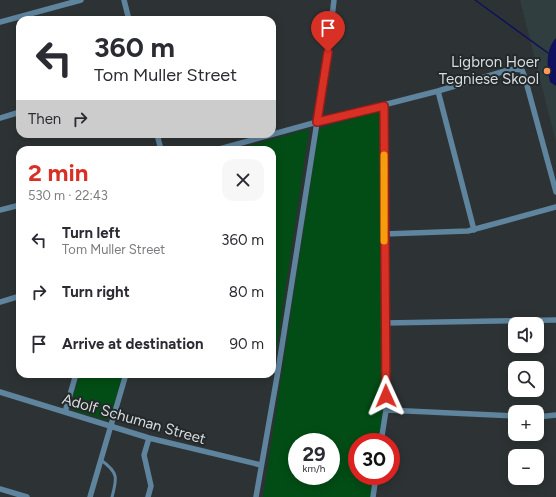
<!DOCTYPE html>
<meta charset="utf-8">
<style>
:root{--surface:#fff;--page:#f7f7f7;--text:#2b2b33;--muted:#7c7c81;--accent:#d93025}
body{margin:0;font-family:Figtree,sans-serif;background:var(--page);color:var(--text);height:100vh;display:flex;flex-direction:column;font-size:15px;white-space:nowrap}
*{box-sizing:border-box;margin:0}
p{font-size:13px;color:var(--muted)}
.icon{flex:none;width:22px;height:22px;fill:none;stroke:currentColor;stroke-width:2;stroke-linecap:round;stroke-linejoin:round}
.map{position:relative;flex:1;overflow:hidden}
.sheet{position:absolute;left:16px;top:146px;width:260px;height:232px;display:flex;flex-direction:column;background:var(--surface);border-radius:12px;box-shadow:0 2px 10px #0003}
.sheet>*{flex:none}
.banner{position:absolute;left:16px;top:16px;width:260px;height:122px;border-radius:12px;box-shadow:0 2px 10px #0003;background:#fff;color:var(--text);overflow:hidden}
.tools{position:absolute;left:508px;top:317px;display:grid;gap:8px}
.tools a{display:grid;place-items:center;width:36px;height:36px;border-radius:8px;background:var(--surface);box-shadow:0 2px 10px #0003;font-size:20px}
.speed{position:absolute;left:288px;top:433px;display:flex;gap:8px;font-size:20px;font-weight:700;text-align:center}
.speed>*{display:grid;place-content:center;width:52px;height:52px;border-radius:50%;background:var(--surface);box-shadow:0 2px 10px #0003;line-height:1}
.speed small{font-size:10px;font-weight:400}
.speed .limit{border:6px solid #d22;background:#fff;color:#111}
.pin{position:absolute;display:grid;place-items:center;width:34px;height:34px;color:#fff;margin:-41px -17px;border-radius:50% 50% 50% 0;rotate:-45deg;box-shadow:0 0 4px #0007}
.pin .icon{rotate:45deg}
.me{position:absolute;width:44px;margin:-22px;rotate:359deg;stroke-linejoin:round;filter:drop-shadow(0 0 3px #0008)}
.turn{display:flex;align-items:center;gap:14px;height:84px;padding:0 12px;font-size:18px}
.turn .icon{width:52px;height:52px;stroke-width:2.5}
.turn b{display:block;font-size:28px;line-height:34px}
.then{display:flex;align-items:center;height:38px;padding:0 12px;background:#0003;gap:8px;font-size:15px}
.round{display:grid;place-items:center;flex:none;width:42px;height:42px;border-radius:12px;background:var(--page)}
.overview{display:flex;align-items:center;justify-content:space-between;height:68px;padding:0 12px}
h1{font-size:24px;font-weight:700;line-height:30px;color:var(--accent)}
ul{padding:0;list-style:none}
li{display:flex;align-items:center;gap:12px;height:52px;padding:0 12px}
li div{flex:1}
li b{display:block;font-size:15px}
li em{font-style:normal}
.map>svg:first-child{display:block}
.built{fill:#303e40}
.green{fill:#024d15;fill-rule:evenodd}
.water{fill:#0f115c}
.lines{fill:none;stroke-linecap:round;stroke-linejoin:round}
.stream{stroke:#0f115c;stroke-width:1.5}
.service{stroke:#5f849e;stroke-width:3}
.minor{stroke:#5f849e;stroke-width:5.5}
.route-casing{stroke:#8d1f18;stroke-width:10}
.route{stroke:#d93025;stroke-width:7}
.slow{stroke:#f59e0b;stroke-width:7}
.poi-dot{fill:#ff9b59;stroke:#23292a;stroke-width:1.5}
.labels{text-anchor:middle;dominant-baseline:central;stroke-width:4;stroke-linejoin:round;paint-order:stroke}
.poi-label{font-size:15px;fill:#d9dcdd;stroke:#23292a;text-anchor:end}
.street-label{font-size:15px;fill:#d9dcdd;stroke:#23292a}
</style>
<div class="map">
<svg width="556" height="497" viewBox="0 0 556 497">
<rect width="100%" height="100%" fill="#2d3334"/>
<path class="built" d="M520 0H556V142Z"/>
<path class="green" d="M375 112 379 113 381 116 383 407 379 442H357V476H374L371 497H263L319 130 324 127ZM297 442H331V476H297Z
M309 129 274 367 272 366V150H234Z
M80 374H123L110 417 107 420 75 411 72 409 71 405Z"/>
<path class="water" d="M556 38V86L550 82C547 67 545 50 556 38Z"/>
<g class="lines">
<path class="stream" d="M475 0 548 53"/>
<path class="service" d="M101 460C119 473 117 478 112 497"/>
<path class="minor" d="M124 0 129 20
M0 22 81 0
M438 91 474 230
M0 118 20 112
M157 134 161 150
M216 150 317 122 438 91 505 71 515 69 522 70 525 78 556 192
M0 210 20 205
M384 234 468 231 556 207
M0 302 20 296
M385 323 556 320
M272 370 278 371
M0 392 149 438 261 465
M386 410 515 416
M65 412 76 374
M537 417 556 415
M381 442 386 410 384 106
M0 489 27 497
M90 497 126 374
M148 497 151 486 144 455 149 438
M256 497 278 371 328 52 334 0
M373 497 376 476"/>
</g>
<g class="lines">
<g class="route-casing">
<path id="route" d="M328 52 317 122 384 106 386 396"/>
</g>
<use href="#route" class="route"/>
<path class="slow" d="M384 155V241"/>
</g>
<circle class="poi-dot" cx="547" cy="71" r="4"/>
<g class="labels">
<g class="poi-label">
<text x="539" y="62">Ligbron Hoer<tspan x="539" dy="17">Tegniese Skool</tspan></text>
</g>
<g class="street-label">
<text transform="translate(134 419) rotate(16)">Adolf Schuman Street</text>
</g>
</g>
</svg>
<div class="tools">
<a><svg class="icon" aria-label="sound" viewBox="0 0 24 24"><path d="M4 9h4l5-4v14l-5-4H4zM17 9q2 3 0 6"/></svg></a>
<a><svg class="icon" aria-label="search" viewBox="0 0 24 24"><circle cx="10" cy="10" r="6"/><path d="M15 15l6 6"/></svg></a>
<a>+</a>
<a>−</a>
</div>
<div class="speed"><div>29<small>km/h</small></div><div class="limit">30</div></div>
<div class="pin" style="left:328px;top:52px;background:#d93025"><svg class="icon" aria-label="arrive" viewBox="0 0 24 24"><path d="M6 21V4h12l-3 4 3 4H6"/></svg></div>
<svg class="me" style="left:386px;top:396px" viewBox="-20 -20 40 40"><path d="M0-17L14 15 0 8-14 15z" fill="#d93025" stroke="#fff" stroke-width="4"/></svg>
<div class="banner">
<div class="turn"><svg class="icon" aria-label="left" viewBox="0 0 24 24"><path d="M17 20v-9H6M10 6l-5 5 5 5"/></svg><div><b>360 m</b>Tom Muller Street</div></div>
<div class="then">Then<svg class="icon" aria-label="right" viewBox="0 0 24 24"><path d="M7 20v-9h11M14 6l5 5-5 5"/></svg></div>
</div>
<section class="sheet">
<div class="overview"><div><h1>2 min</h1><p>530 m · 22:43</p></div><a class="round"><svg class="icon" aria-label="close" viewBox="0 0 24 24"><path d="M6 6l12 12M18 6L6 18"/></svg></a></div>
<ul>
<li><svg class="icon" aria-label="left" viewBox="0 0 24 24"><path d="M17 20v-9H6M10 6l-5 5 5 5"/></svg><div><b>Turn left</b><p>Tom Muller Street</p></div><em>360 m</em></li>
<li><svg class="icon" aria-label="right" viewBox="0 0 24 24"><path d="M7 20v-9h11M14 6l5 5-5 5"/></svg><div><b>Turn right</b></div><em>80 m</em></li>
<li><svg class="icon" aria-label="arrive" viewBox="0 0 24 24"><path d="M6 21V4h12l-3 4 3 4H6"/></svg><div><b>Arrive at destination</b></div><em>90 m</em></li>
</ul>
</section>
</div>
